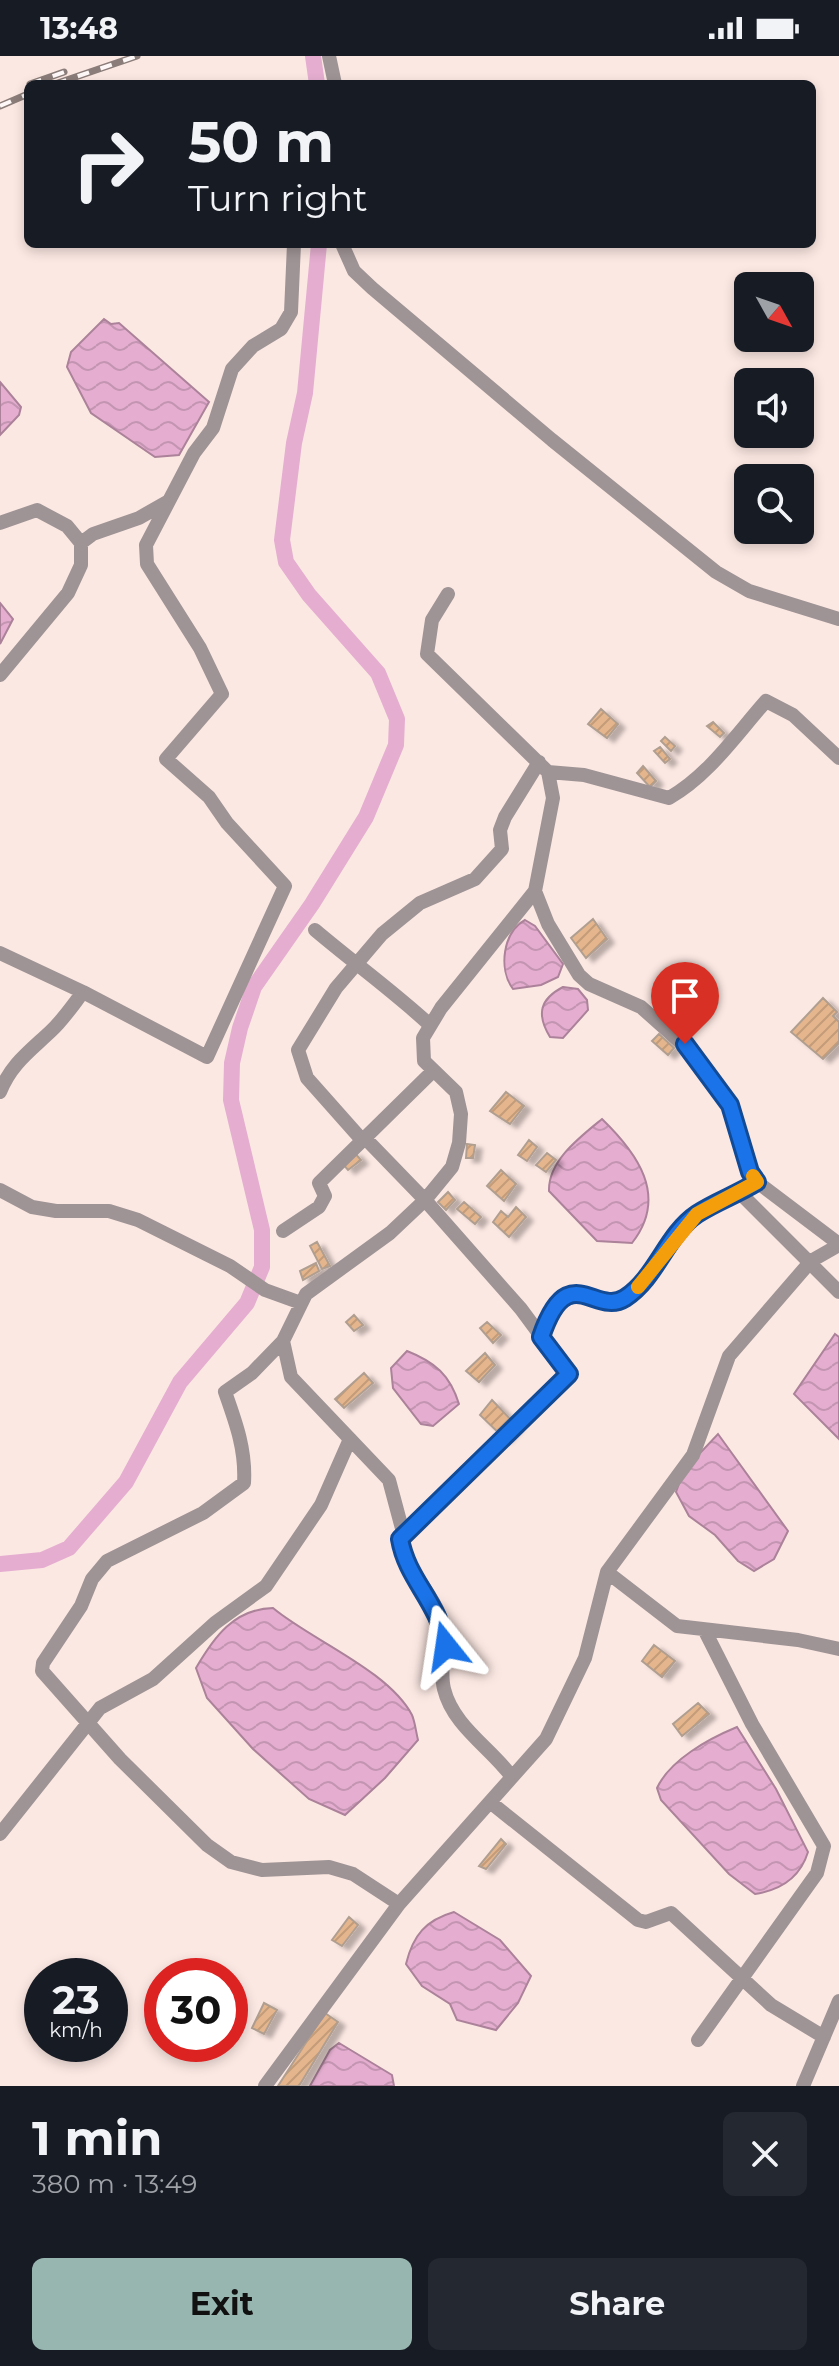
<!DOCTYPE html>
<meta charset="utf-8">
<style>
:root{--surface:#171b24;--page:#242831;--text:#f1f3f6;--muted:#9ea1a6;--accent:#98b6b0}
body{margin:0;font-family:Montserrat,sans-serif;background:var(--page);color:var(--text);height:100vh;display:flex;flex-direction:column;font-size:30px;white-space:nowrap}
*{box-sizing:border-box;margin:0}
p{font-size:26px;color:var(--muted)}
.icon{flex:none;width:44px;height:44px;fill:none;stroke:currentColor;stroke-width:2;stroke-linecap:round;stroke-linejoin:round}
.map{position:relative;height:2030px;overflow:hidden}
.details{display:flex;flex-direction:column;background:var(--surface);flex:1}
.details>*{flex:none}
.banner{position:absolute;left:24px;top:24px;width:792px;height:168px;border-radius:12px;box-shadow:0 4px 12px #0003;background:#171b24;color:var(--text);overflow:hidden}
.needle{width:52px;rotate:130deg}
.fabs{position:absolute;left:734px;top:216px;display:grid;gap:16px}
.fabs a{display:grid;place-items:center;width:80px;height:80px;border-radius:12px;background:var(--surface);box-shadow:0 4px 12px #0003;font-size:40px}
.speed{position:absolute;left:24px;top:1902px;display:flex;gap:16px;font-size:40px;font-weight:700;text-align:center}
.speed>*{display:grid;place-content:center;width:104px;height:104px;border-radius:50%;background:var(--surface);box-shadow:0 4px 12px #0003;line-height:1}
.speed small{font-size:20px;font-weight:400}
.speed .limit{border:12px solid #d22;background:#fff;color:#111}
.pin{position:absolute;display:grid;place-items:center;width:68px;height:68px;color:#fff;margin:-82px -34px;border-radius:50% 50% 50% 0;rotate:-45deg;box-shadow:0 0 8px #0007}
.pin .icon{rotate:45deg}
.me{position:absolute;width:88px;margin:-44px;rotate:345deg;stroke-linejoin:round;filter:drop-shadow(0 0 6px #0008)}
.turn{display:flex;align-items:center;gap:28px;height:168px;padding:0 32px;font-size:36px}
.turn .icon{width:104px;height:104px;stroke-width:2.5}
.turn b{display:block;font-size:56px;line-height:68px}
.round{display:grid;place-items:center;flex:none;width:84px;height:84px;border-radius:12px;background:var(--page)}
.summary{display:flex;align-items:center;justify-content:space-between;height:136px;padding:0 32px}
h1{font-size:48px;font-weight:700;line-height:60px}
.action{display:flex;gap:16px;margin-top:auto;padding:16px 32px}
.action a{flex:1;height:92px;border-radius:12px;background:var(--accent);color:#111;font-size:32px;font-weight:700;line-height:92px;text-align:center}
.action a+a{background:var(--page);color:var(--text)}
.status{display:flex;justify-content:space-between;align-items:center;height:56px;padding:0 40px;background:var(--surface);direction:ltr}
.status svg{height:22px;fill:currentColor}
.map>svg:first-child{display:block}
.water{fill:url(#water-waves);stroke:#ab8299;stroke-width:2}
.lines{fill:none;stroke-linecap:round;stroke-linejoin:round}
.canal{stroke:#e5aed0;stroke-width:16}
.building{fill:url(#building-hatch);stroke:#b09f90;stroke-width:2;filter:url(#shadow)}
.street{stroke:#9f9495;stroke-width:14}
.rail-casing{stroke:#8b7d79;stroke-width:7}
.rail{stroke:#fef9f8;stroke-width:4;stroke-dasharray:12;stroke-linecap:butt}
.route-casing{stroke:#114b97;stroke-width:20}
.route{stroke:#1a73e8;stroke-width:14}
.slow{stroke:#f59e0b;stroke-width:14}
</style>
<div class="status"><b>13:48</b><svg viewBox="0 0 49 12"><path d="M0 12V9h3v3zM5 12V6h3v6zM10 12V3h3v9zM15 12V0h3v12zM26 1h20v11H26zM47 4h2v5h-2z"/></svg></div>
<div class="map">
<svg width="839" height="2030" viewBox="0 0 839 2030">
<defs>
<pattern id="water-waves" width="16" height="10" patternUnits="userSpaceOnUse" patternTransform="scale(2)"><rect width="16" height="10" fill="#e5aed0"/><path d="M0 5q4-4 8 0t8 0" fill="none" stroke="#c495b2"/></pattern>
<pattern id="building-hatch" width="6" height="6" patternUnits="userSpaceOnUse" patternTransform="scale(2)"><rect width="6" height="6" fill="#e5b68d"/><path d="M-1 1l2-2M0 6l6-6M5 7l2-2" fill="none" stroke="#c49c79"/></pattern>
<filter id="shadow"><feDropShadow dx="7" dy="4" stdDeviation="2" flood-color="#0004"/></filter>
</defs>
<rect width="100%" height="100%" fill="#fce8e3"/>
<path class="water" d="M104 263 111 268 119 267 209 346 179 399 155 401 91 357 67 311 71 296Z
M0 326 21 351 19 359 0 379Z
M0 547 13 563 0 588Z
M525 864 535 870 563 908 558 921 541 929 513 933C498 913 503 876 525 864Z
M563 931 578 933 587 944 588 954 563 982 550 981C536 958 540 943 563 931Z
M602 1063C637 1097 669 1140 632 1187L597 1185 549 1135C548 1105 580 1081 602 1063Z
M835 1278 839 1281V1383L794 1338Z
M407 1295C435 1306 450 1319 459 1348L433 1370 421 1368 393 1332 391 1312Z
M718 1378 788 1475 774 1503 754 1515 738 1505 715 1479 689 1460 676 1436 684 1414Z
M273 1552C311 1584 388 1614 412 1659 415 1666 416 1676 418 1684L385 1722 345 1759 309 1743 253 1693 207 1642 196 1612C214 1581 234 1553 273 1552Z
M737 1671 776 1733 808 1796C800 1822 781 1834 755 1838L729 1818 661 1744 657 1732C670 1704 708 1683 737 1671Z
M454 1856 500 1884 531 1920 518 1947 496 1974 457 1964 450 1948 422 1930 406 1908C413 1879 426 1864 454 1856Z
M339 1987 392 2019 394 2030H310L330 1994Z"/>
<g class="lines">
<path class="canal" d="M313 0 317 28
M0 1508 42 1504 69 1492 126 1426 180 1326 247 1247 262 1211V1174L231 1044 232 1007 240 972 254 931 312 848 366 761 396 689 397 663 378 617 309 539 286 506 282 484 294 387 305 337 319 188"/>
</g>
<path class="building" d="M601 653 618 668 607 682 588 668Z
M713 666 724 677 720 681 707 670Z
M665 681 675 690 671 695 661 685Z
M660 691 670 703 665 707 654 695Z
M643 710 656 725 650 731 637 717Z
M593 863 607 883 586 902 571 882Z
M823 942 837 956 833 960 839 966V987L823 1003 791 976Z
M659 978 674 992 668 999 652 985Z
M506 1036 524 1050 510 1068 490 1055Z
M529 1084 537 1091 527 1105 518 1099Z
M467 1088 475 1089 473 1102H466Z
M354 1096 361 1104 348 1114 341 1106Z
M547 1097 556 1104 546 1116 536 1109Z
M501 1114 516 1128 504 1145 487 1130Z
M448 1136 455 1144 446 1154 438 1146Z
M464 1146 481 1161 475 1168 457 1153Z
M516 1151 526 1161 509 1181 493 1166 501 1155 508 1161Z
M317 1186 330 1210 322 1213 310 1190Z
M316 1207 319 1215 303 1224 300 1215Z
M354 1259 363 1269 354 1275 346 1266Z
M487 1266 501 1279 493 1287 480 1272Z
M485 1297 495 1309 479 1326 466 1315Z
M364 1317 373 1327 344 1352 335 1343Z
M492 1344 516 1369 504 1382 480 1359Z
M654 1589 675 1605 662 1621 642 1605Z
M698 1647 709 1658 682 1680 673 1668Z
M501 1783 506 1788 486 1813 479 1810Z
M349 1861 358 1869 342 1890 332 1884Z
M264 1947 277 1954 264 1978 252 1972Z
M325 1957 338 1966 299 2030H278Z"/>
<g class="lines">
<path class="street" d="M329 0 335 28
M342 188 354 215 372 232 552 384 716 516 749 535 839 563
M0 467 37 454 67 470 81 487
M448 538 432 564 427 598 548 716 553 742 535 835 441 952 423 982 424 1005 456 1036 461 1058 459 1087 452 1111 425 1144 521 1253 569 1318 400 1483C405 1513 429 1532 440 1560 450 1585 438 1609 444 1633 453 1670 491 1692 512 1721
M0 619 68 537 81 509V487L93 478 139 462 167 446
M548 716 584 719 669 742C709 719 735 680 766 645L793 659 839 702
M535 835 548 868 579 919 589 928 641 951 697 1001 730 1049 750 1116 757 1126 839 1188
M315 874C354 907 393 935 430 969
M0 897 83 936
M0 1036C11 1008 30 995 51 975 63 964 73 949 83 936L207 1001 285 830 227 767 209 741 166 703 222 638 200 592 147 508 146 489 194 397 213 372 232 313 253 290 281 273 291 256 294 188
M365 1082 425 1144 390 1177 306 1238 283 1285 252 1317 225 1336C236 1367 246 1394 244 1427L203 1457 107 1505 92 1523 81 1550 43 1607 42 1615 120 1703 207 1789 231 1806 262 1814 329 1811 353 1818 399 1848
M362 1084 307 1022 298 994 336 932 382 878 420 847 475 823 502 793 500 774 505 761 539 706
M0 1134 32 1151 56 1155H109L138 1164 230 1210 265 1234 301 1247
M740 1137 839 1236
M283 1175 319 1151 325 1140 319 1127 432 1016
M541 1281 557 1246 586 1237 610 1246 622 1244 646 1223 663 1195 697 1158 757 1126
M283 1285 291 1321 389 1424 404 1480
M607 1516 677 1570 798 1584 839 1593
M490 1746 638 1864 646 1866 671 1857 771 1949 824 1981
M0 1778 100 1652 153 1623 215 1567 266 1530 321 1449 350 1383
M698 1984 817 1817 824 1790 752 1668 705 1575
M265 2030 399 1848 546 1683 585 1602 607 1516 693 1399 729 1300 811 1205 839 1189
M803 2030 839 1945"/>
<g class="rail-casing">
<path id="rail" d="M30 28 64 16
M55 28 137 0
M0 50 28 38"/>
</g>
<use href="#rail" class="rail"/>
</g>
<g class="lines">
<g class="route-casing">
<path id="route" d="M446 1590C439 1546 407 1524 400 1483L569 1318 541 1281C568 1201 595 1261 625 1242 657 1221 666 1179 697 1158 715 1146 738 1138 757 1126L750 1116 730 1049 685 988"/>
</g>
<use href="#route" class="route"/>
<path class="slow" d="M638 1231 697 1158 757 1126 753 1120"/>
</g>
</svg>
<div class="fabs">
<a><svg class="needle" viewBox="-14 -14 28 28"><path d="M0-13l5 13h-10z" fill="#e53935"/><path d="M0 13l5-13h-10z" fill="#9ea1a6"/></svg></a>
<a><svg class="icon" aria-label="sound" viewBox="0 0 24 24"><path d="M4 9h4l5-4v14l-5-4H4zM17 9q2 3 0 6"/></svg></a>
<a><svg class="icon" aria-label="search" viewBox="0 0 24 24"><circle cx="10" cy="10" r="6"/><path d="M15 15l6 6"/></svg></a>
</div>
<div class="speed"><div>23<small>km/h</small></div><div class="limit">30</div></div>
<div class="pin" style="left:685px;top:988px;background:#d93025"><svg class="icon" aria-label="arrive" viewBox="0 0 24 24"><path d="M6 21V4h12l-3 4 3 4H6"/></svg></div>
<svg class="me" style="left:446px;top:1590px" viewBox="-20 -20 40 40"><path d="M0-17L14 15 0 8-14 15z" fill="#1a73e8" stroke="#fff" stroke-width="4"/></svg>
<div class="banner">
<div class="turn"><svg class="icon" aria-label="right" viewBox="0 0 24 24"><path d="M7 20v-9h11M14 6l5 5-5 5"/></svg><div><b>50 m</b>Turn right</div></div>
</div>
</div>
<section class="details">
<div class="summary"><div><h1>1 min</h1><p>380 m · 13:49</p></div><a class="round"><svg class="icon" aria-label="close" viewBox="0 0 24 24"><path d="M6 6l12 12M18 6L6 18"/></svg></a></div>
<div class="action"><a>Exit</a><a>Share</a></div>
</section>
